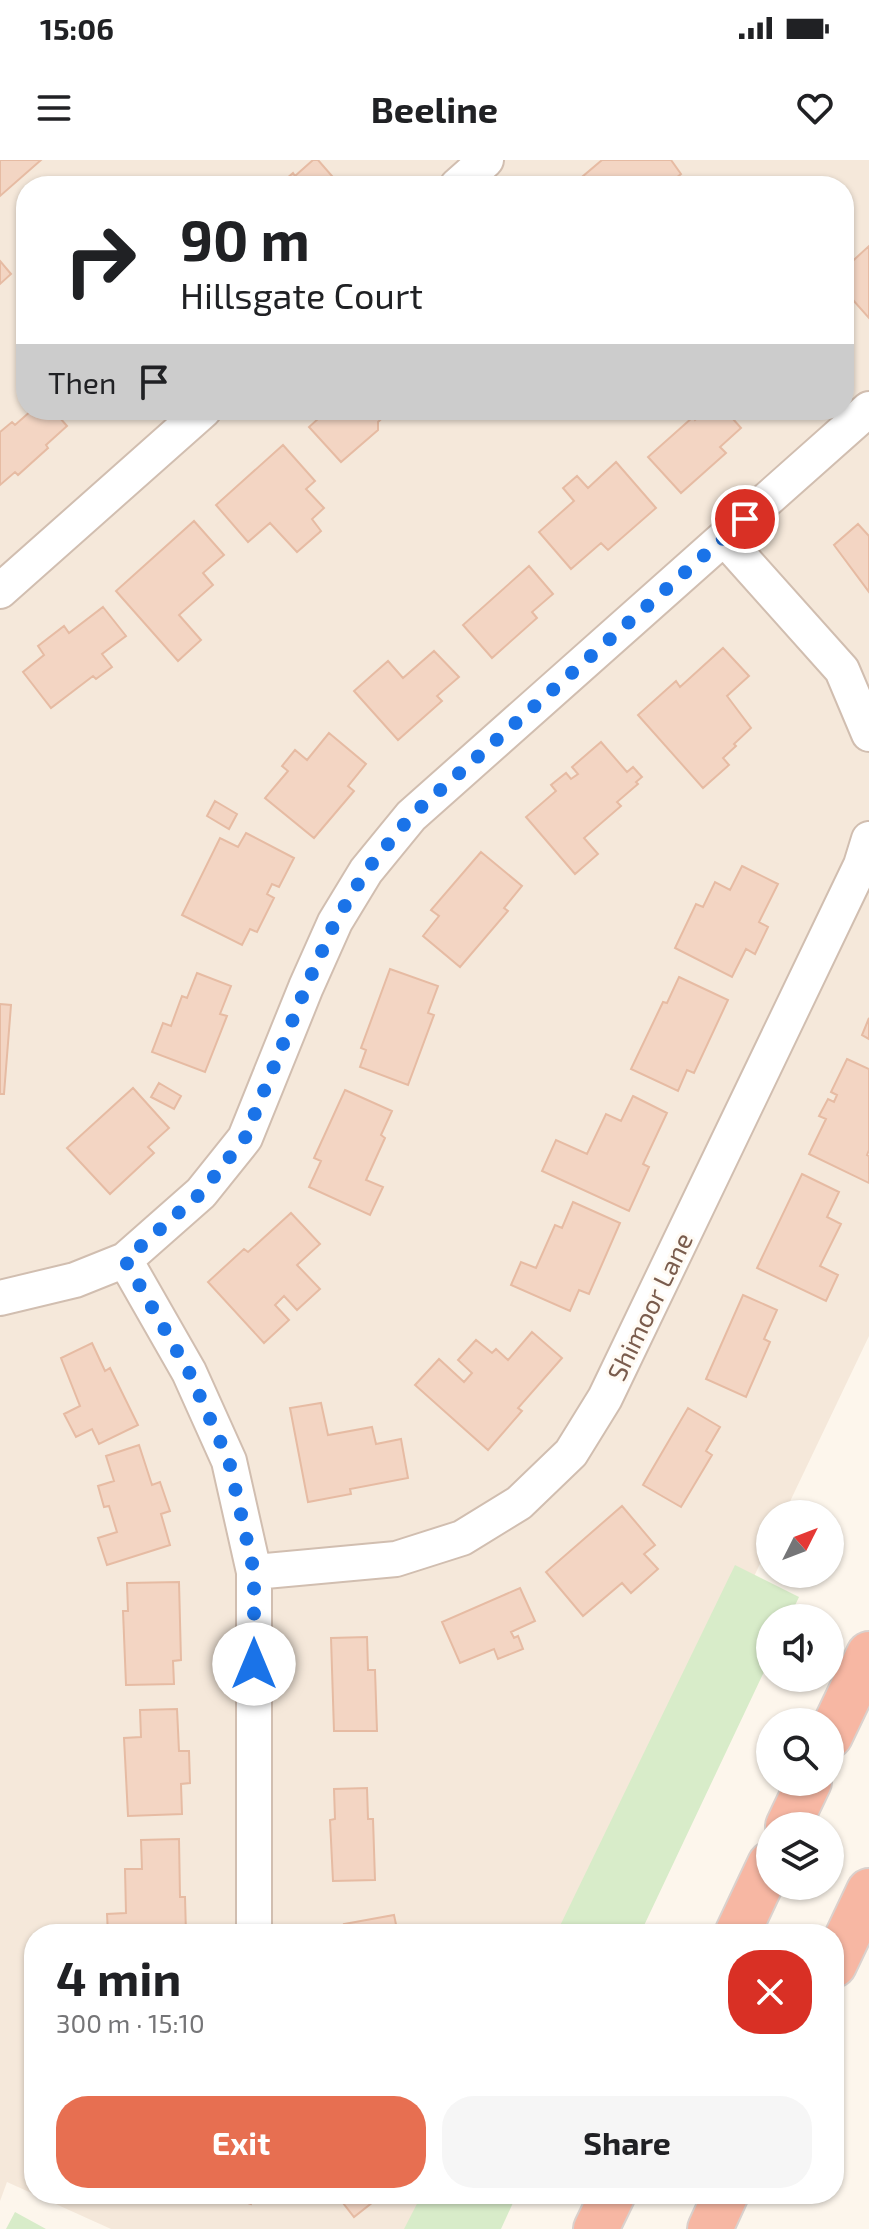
<!DOCTYPE html>
<meta charset="utf-8">
<style>
:root{--surface:#fff;--page:#f6f6f6;--text:#202124;--muted:#757577;--accent:#e76f51}
body{margin:0;font-family:"Exo 2",sans-serif;background:var(--page);color:var(--text);height:100vh;display:flex;flex-direction:column;font-size:30px;white-space:nowrap}
*{box-sizing:border-box;margin:0}
p{font-size:26px;color:var(--muted)}
.icon{flex:none;width:44px;height:44px;fill:none;stroke:currentColor;stroke-width:2;stroke-linecap:round;stroke-linejoin:round}
.map{position:relative;flex:1;overflow:hidden}
.details{position:absolute;left:24px;top:1764px;width:820px;height:280px;display:flex;flex-direction:column;background:var(--surface);border-radius:32px;box-shadow:0 2px 6px #0004}
.details>*{flex:none}
.banner{position:absolute;left:16px;top:16px;width:838px;height:244px;border-radius:32px;box-shadow:0 2px 6px #0004;background:#fff;color:var(--text);overflow:hidden}
.needle{width:52px;rotate:48deg}
.fabs{position:absolute;left:756px;top:1340px;display:grid;gap:16px}
.fabs a{display:grid;place-items:center;width:88px;height:88px;border-radius:50%;background:var(--surface);box-shadow:0 2px 6px #0004;font-size:40px}
.pin{position:absolute;display:grid;place-items:center;width:68px;height:68px;color:#fff;margin:-34px;border:4px solid #fff;border-radius:50%;box-shadow:0 2px 8px #0007}
.me{position:absolute;width:88px;margin:-44px;rotate:0deg;stroke-linejoin:round;filter:drop-shadow(0 0 6px #0008)}
.turn{display:flex;align-items:center;gap:28px;height:168px;padding:0 32px;font-size:36px}
.turn .icon{width:104px;height:104px;stroke-width:2.5}
.turn b{display:block;font-size:56px;line-height:68px}
.then{display:flex;align-items:center;height:76px;padding:0 32px;background:#0003;gap:16px;font-size:30px}
.round{display:grid;place-items:center;flex:none;width:84px;height:84px;border-radius:32px;background:var(--page)}
.summary{display:flex;align-items:center;justify-content:space-between;height:136px;padding:0 32px}
h1{font-size:48px;font-weight:700;line-height:60px}
.button{display:flex;gap:16px;margin-top:auto;padding:16px 32px}
.button a{flex:1;height:92px;border-radius:32px;background:var(--accent);color:#fff;font-size:32px;font-weight:700;line-height:92px;text-align:center}
.button a+a{background:var(--page);color:var(--text)}
.status{display:flex;justify-content:space-between;align-items:center;height:56px;padding:0 40px;background:var(--surface);direction:ltr}
.status svg{height:22px;fill:currentColor}
header{display:flex;justify-content:space-between;align-items:center;height:104px;padding:0 32px;background:var(--surface);font-size:36px;font-weight:700}
.map>svg:first-child{display:block}
.residential{fill:#f5e8da;fill-rule:evenodd}
.green{fill:#d8ecc9}
.building{fill:#f3d5c3;stroke:#e6bba3;stroke-width:2}
.lines{fill:none;stroke-linecap:round;stroke-linejoin:round}
.street-casing{stroke:#d1beb0;stroke-width:38}
.highway-casing{stroke:#dad1cd;stroke-width:48}
.street{stroke:#fff;stroke-width:34}
.highway{stroke:#f7b7a3;stroke-width:44}
.route{stroke:#1a73e8;stroke-width:14;stroke-dasharray:0 25.2}
.labels{text-anchor:middle;dominant-baseline:central;stroke-width:6;stroke-linejoin:round;paint-order:stroke}
.street-label{font-size:26px;fill:#7a5c4d;stroke:#fffaf3}
</style>
<div class="status"><b>15:06</b><svg viewBox="0 0 49 12"><path d="M0 12V9h3v3zM5 12V6h3v6zM10 12V3h3v9zM15 12V0h3v12zM26 1h20v11H26zM47 4h2v5h-2z"/></svg></div>
<header><svg class="icon" aria-label="menu" viewBox="0 0 24 24"><path d="M4 6h16M4 12h16M4 18h16"/></svg>Beeline<svg class="icon" aria-label="heart" viewBox="0 0 24 24"><path d="M12 20l-8-8c-3-5 5-10 8-4 3-6 11-1 8 4z"/></svg></header>
<div class="map">
<svg width="869" height="2069" viewBox="0 0 869 2069">
<rect width="100%" height="100%" fill="#fdf6ec"/>
<path class="residential" d="M0 0H869V1176L784 1354H770V1383L583 1774H34V2034H459L442 2069H111L7 2022 0 2041ZM26 26H844V250H26Z"/>
<path class="green" d="M735 1405 799 1437 789 1458H770V1499L640 1774H556Z
M422 2034H517L501 2069H404Z
M15 2052 46 2069H6Z"/>
<path class="building" d="M0 0H41L0 36Z
M313 0H318L339 24 278 26 293 13 295 16Z
M602 0H671L681 14 666 26H589L582 17Z
M869 86V158L845 131 850 126 844 120V109Z
M0 101 11 114 0 124Z
M32 250H53L67 266 46 285 48 288 18 315 15 312 0 325V272L12 262 15 265Z
M328 250H391L378 262V270L341 302 309 267Z
M706 250H725L741 268 720 287 726 293 681 333 648 297 693 257 695 260Z
M283 285 315 321 306 329 324 348 312 359 321 371 297 392 270 363 248 382 216 345Z
M616 302 656 348 608 390 601 383 571 409 539 372 574 341 563 328 577 316 588 328Z
M194 361 224 395 203 413 213 425 179 455 201 480 178 501 116 431Z
M858 364 869 376V432L834 385Z
M529 406 553 434 532 452 537 458 492 498 463 465Z
M103 447 126 476 102 494 112 507 96 519 93 516 51 548 23 512 44 495 38 486 64 466 69 473Z
M723 488 749 516 727 536 751 568 734 584 736 586 723 598 729 605 703 628 638 555 676 521 680 527Z
M434 491 459 517 437 536 442 541 398 580 354 531 388 501 403 518Z
M329 573 366 604 348 626 354 631 314 678 265 638 288 611 282 606 295 590 307 600Z
M601 582 627 612 633 607 642 617 636 622 638 624 617 642 621 646 584 678 598 694 575 714 526 657 556 631 551 625 566 613 571 619 578 614 572 607Z
M215 641 237 654 229 669 207 656Z
M246 673 294 698 279 727 272 724 267 734 274 738 257 772 250 769 242 785 182 755 220 678 238 687Z
M481 692 522 726 504 748 508 751 460 807 423 776 439 756 431 750Z
M742 706 778 724 759 762 768 767 755 794 746 789 732 817 675 788 696 744 703 747 715 722 730 730Z
M390 809 438 826 428 853 434 855 408 925 360 907 366 890 361 888Z
M197 813 231 826 220 854 227 856 205 912 152 892 163 863 171 866 182 836 187 838Z
M679 817 728 840 694 913 687 910 678 931 631 909 663 842 667 843Z
M0 844 11 845 4 934H0Z
M869 858V879L862 875Z
M847 899 869 909V990L867 995 869 996V1023L809 994 826 959 819 956 828 939 834 942 837 935 831 932Z
M159 923 181 936 174 949 151 937Z
M133 928 169 968 148 987 154 993 110 1034 67 988Z
M345 930 392 951 381 975 385 978 366 1020 383 1027 370 1055 309 1027 321 1001 314 998Z
M633 936 667 953 643 1004 649 1007 629 1051 542 1011 556 980 587 994 606 954 621 961Z
M802 1014 839 1032 827 1057 841 1064 820 1106 838 1115 826 1141 757 1108Z
M573 1042 620 1063 589 1134 579 1130 570 1151 511 1125 521 1102 536 1108 555 1065 562 1068Z
M291 1053 320 1084 297 1105 320 1129 297 1150 284 1136 275 1145 289 1160 264 1183 208 1122 244 1089 248 1092Z
M743 1135 777 1150 764 1179 770 1182 746 1237 706 1219Z
M532 1172 562 1198 518 1248 522 1251 488 1290 415 1225 439 1199 464 1222 472 1213 458 1200 476 1180 492 1193 496 1189 508 1200Z
M92 1183 105 1211 110 1208 138 1265 99 1284 92 1269 76 1277 64 1254 80 1246 61 1198Z
M321 1243 328 1275 372 1267 376 1284 401 1279 408 1318 350 1329 351 1334 308 1342 290 1248Z
M688 1248 720 1267 706 1291 712 1295 681 1347 643 1325Z
M139 1285 152 1325 160 1322 170 1351 161 1354 170 1385 107 1405 98 1378 117 1372 109 1346 104 1347 98 1326 114 1321 106 1296Z
M622 1346 655 1385 644 1394 658 1409 631 1433 622 1423 583 1456 546 1412Z
M179 1422 181 1500 173 1501 174 1524 126 1525 123 1451H128L127 1423Z
M520 1428 535 1461 511 1472 514 1478 518 1476 523 1489 498 1499 494 1489 460 1503 442 1462Z
M367 1477 368 1510H375L377 1571H334L331 1478Z
M177 1549 179 1591H189L190 1623 181 1624 182 1654 128 1656 124 1578 141 1577 140 1550Z
M367 1628 368 1659H373L375 1720 333 1721 330 1660 335 1659 334 1629Z
M179 1679 180 1737H185L186 1774H108L107 1754 126 1753 125 1709H142L141 1680Z
M394 1755 398 1774H346L344 1764Z
M218 2034H255L251 2044Z
M336 2034H375L378 2038 354 2057Z"/>
<g class="lines">
<g class="street-casing">
<path id="street" d="M457 26 486 0
M724 378 842 510 869 574
M0 431 204 250
M125 1100 189 1212 229 1301 254 1412V1774
M0 1138 75 1120 125 1100 201 1033 245 978 306 827 335 762 366 711 411 656 869 249
M254 1412 396 1399 462 1378 519 1343 571 1293 605 1238 861 705 869 679"/>
</g>
<g class="highway-casing">
<path id="highway" d="M830 1576 869 1494
M788 1666 809 1622
M737 1774 770 1704
M834 1805 869 1731
M596 2069 613 2034
M710 2069 726 2034"/>
</g>
<use href="#street" class="street"/>
<use href="#highway" class="highway"/>
</g>
<g class="lines">
<path class="route" d="M254 1504V1412L229 1301 189 1212 125 1100 201 1033 245 978 306 827 335 762 366 711 411 656 745 359"/>
</g>
<g class="labels">
<g class="street-label">
<text transform="translate(649 1146) rotate(-64)">Shimoor Lane</text>
</g>
</g>
</svg>
<div class="fabs">
<a><svg class="needle" viewBox="-14 -14 28 28"><path d="M0-13l5 13h-10z" fill="#e53935"/><path d="M0 13l5-13h-10z" fill="#757577"/></svg></a>
<a><svg class="icon" aria-label="sound" viewBox="0 0 24 24"><path d="M4 9h4l5-4v14l-5-4H4zM17 9q2 3 0 6"/></svg></a>
<a><svg class="icon" aria-label="search" viewBox="0 0 24 24"><circle cx="10" cy="10" r="6"/><path d="M15 15l6 6"/></svg></a>
<a><svg class="icon" aria-label="layers" viewBox="0 0 24 24"><path d="M12 4l9 5-9 5-9-5zM3 14l9 5 9-5"/></svg></a>
</div>
<div class="pin" style="left:745px;top:359px;background:#d93025"><svg class="icon" aria-label="arrive" viewBox="0 0 24 24"><path d="M6 21V4h12l-3 4 3 4H6"/></svg></div>
<svg class="me" style="left:254px;top:1504px" viewBox="-20 -20 40 40"><circle r="19" fill="#fff"/><path d="M0-13L10 11 0 6-10 11z" fill="#1a73e8"/></svg>
<div class="banner">
<div class="turn"><svg class="icon" aria-label="right" viewBox="0 0 24 24"><path d="M7 20v-9h11M14 6l5 5-5 5"/></svg><div><b>90 m</b>Hillsgate Court</div></div>
<div class="then">Then<svg class="icon" aria-label="arrive" viewBox="0 0 24 24"><path d="M6 21V4h12l-3 4 3 4H6"/></svg></div>
</div>
<section class="details">
<div class="summary"><div><h1>4 min</h1><p>300 m · 15:10</p></div><a class="round" style="background:#d93025;color:#fff"><svg class="icon" aria-label="close" viewBox="0 0 24 24"><path d="M6 6l12 12M18 6L6 18"/></svg></a></div>
<div class="button"><a>Exit</a><a>Share</a></div>
</section>
</div>
